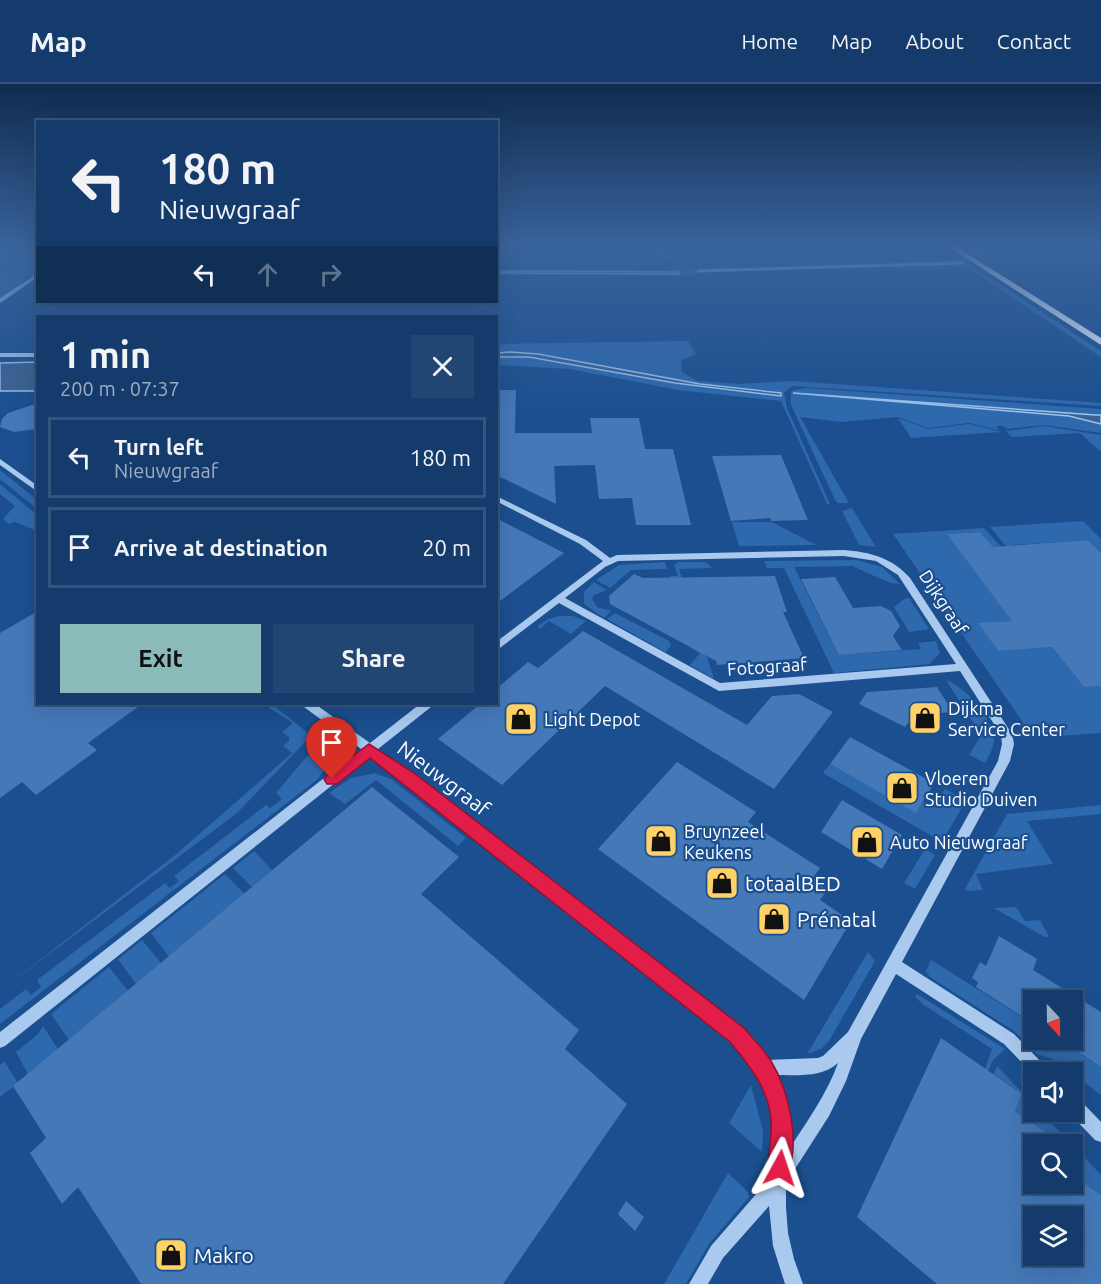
<!DOCTYPE html>
<meta charset="utf-8">
<style>
:root{--surface:#143b6b;--page:#214673;--text:#f1f3f6;--muted:#9dadc1;--line:#33557e;--accent:#8bbbb9}
body{margin:0;font-family:Ubuntu,sans-serif;background:var(--page);color:var(--text);height:100vh;display:flex;flex-direction:column;font-size:22px;white-space:nowrap}
*{box-sizing:border-box;margin:0}
p{font-size:20px;color:var(--muted)}
.icon{flex:none;width:33px;height:33px;fill:none;stroke:currentColor;stroke-width:2;stroke-linecap:round;stroke-linejoin:round}
.map{position:relative;flex:1;overflow:hidden}
.side{position:absolute;left:36px;top:231px;width:462px;height:390px;display:flex;flex-direction:column;background:var(--surface);border-radius:0px;box-shadow:0 6px 24px #0002,0 0 0 2px var(--line)}
.side>*{flex:none}
.hud{position:absolute;left:36px;top:36px;width:462px;height:183px;border-radius:0px;box-shadow:0 6px 24px #0002,0 0 0 2px var(--line);background:#143b6b;color:var(--text);overflow:hidden}
.needle{width:39px;rotate:158deg}
.tools{position:absolute;left:1023px;top:906px;display:grid;gap:12px}
.tools a{display:grid;place-items:center;width:60px;height:60px;border-radius:0px;background:var(--surface);box-shadow:0 6px 24px #0002,0 0 0 2px var(--line);font-size:30px}
.pin{position:absolute;display:grid;place-items:center;width:51px;height:51px;color:#fff;margin:-62px -26px;border-radius:50% 50% 50% 0;rotate:-45deg;box-shadow:0 0 6px #0007}
.pin .icon{rotate:45deg}
.me{position:absolute;width:66px;margin:-33px;rotate:5deg;stroke-linejoin:round;filter:drop-shadow(0 0 4px #0008)}
.turn{display:flex;align-items:center;gap:21px;height:126px;padding:0 24px;font-size:27px}
.turn .icon{width:78px;height:78px;stroke-width:2.5}
.turn b{display:block;font-size:42px;line-height:51px}
.lanes{display:flex;align-items:center;height:57px;padding:0 24px;background:#0003;justify-content:center;gap:30px;direction:ltr}
.lanes .off{opacity:.35}
.round{display:grid;place-items:center;flex:none;width:63px;height:63px;border-radius:0px;background:var(--page)}
.head{display:flex;align-items:center;justify-content:space-between;height:102px;padding:0 24px}
h1{font-size:36px;font-weight:700;line-height:45px}
.button{display:flex;gap:12px;margin-top:auto;padding:12px 24px}
.button a{flex:1;height:69px;border-radius:0px;background:var(--accent);color:#111;font-size:24px;font-weight:700;line-height:69px;text-align:center}
.button a+a{background:var(--page);color:var(--text)}
ul{padding:0;list-style:none}
li{display:flex;align-items:center;gap:18px;height:81px;margin:0 12px 9px;padding:0 12px;border:3px solid var(--line);border-radius:0px}
li div{flex:1}
li b{display:block;font-size:22px}
li em{font-style:normal}
header{display:flex;align-items:center;gap:36px;box-sizing:border-box;height:84px;padding:0 30px;background:var(--surface);border-bottom:2px solid var(--line)}
header strong{font-size:28px}
nav{display:flex;gap:33px;margin-inline-start:auto;font-size:21px}
.map>svg:first-child{display:block}
.green{fill:#2e69ad}
.water{fill:#3c6290;stroke:#9cc4f0;stroke-width:1.5}
.lines{fill:none;stroke-linecap:round;stroke-linejoin:round}
.stream{stroke:#9cc4f0;stroke-width:3}
.building{fill:#4478b7;fill-rule:evenodd}
.minor{fill:#a9c9ee;fill-rule:evenodd}
.major{fill:#f0f6ff;fill-rule:evenodd}
.route{fill:#e11d48;stroke:#92132f;stroke-width:1.5}
.labels{text-anchor:middle;dominant-baseline:central;stroke-width:4.5;stroke-linejoin:round;paint-order:stroke}
.street-label{font-size:18px;fill:#fff;stroke:#1b4f8f}
.poi-label{font-size:18px;fill:#fff;stroke:#1b4f8f;text-anchor:start}
.near-street-label{font-size:21px;fill:#fff;stroke:#1b4f8f}
.near-poi-label{font-size:21px;fill:#fff;stroke:#1b4f8f;text-anchor:start}
</style>
<header>
<strong>Map</strong>
<nav><a>Home</a><a>Map</a><a>About</a><a>Contact</a></nav>
</header>
<div class="map">
<svg width="1101" height="1200" viewBox="0 0 1101 1200">
<rect width="100%" height="100%" fill="#1b4f8f"/>
<path class="green" d="M0 160H37V187L0 214Z
M640 160C662 160 675 182 696 184L955 176 930 160H938L1101 267V273L968 184 900 186 896 182 700 188 697 189 698 192 497 191V186L680 185Z
M959 160H1024L1043 163 978 167 995 178H988Z
M688 257 696 270 681 276 682 288 697 297 740 300 792 297 1101 319V322L792 302 784 309 787 324 830 420H827L781 317 678 306 570 285 497 281V273H529L675 299 781 312 780 309 700 300 538 270 497 269V260Z
M805 304 1101 325V331L1084 335 1101 340V349L1044 341 1007 345 1003 342H996L999 346H997L969 339 928 344 898 333 842 338 800 333 849 419H838L835 416 791 321V307Z
M898 334 928 345 969 340 1002 348 911 354Z
M1044 342 1101 351V368L1080 349 1012 353 1006 347Z
M0 386 37 416V425L0 395Z
M0 400 37 431V447L15 438 9 440 3 435 15 422 0 410Z
M852 424 876 463 859 461 842 427Z
M1083 437 1101 455V469L1088 456 1011 461 1015 473 990 443Z
M732 438H772L816 461 739 462Z
M984 444 1010 473 1002 474 980 448 948 450 1031 535 979 540 998 567 1052 563 1084 603 1101 602V649L1029 654 1022 637 893 450Z
M857 476 882 483 900 500 890 499 852 482 794 483 839 571 921 565 918 559 936 557 940 569 929 580 834 589 784 484H767L764 477Z
M665 478 667 485 631 486 610 504 596 496 619 481Z
M678 478H706L712 484 679 485 714 595 690 581 700 569 691 564 670 492H678L674 481Z
M594 498 607 506 594 511 592 515 597 523 612 527 604 534 584 520V508Z
M909 514 929 545 909 548 894 523 904 515Z
M615 529 669 557 671 562 665 568 607 535Z
M559 532H573L586 537 571 550 549 537 540 545 537 543 548 535Z
M946 596C965 602 994 636 994 657 993 665 989 672 985 679L969 671 981 651Z
M263 620H272L309 650V654L237 729 0 907 174 772 292 669 283 662 289 657V653L282 648 293 639Z
M328 654 332 673 318 695 0 940V925L26 905 31 911 41 903 37 896 165 799 170 804 179 797 174 792 266 721 270 724 282 715 276 709 308 671Z
M830 680 916 728 923 718 934 724 945 705 966 716 942 758 823 689Z
M375 689 391 695 466 754 458 762 376 696 345 720 329 709 351 694Z
M1101 721V730L1027 737 1053 780 976 790 983 806 966 807 965 805 1007 730Z
M925 765 935 771 915 805 904 799Z
M254 767 272 786 252 803 233 784Z
M225 790 245 810 169 873 151 849Z
M1016 823 1025 837 1040 836 1049 853H1045L994 824Z
M142 856 161 879 136 900 118 875Z
M868 868 875 877 829 957 821 965 807 970Z
M931 876 1033 940 1034 956H1058L1101 983V1011L1052 975 1037 970 1014 947 930 893 926 887Z
M109 883 128 907 69 956 51 930Z
M917 910 1005 965 993 976 988 987 985 985 992 965 924 921 915 913Z
M43 942 58 965 28 990 16 968 38 950Z
M4 977 18 999 0 1013V981Z
M997 982 1033 1020 1034 1028H1040L1072 1060H1063L1015 1027 1022 1010 994 990Z
M751 1001 763 1047 762 1068 729 1039Z
M1073 1061 1101 1091V1111L1074 1091 1080 1073 1073 1067Z
M728 1089 748 1108 749 1113 709 1160 686 1200H664Z"/>
<path class="water" d="M497 187 679 188V190L497 189Z
M510 268 538 270 700 300 781 309V312L675 299 529 273H497V269Z
M37 278V307H0V279Z
M793 309 1096 331H1101V340L1069 332Z"/>
<g class="lines">
<path class="stream" d="M698 187 963 179"/>
</g>
<path class="building" d="M496 306H516L515 349H592L590 334H639L645 365H673L691 441H636L632 414 599 415 595 381 554 382 556 420 496 391Z
M38 319V345L14 348 0 343 2 335 8 329Z
M781 371 808 436 771 437 770 434 731 437 712 372Z
M496 434 564 469 496 520Z
M980 448 993 463 1088 456 1101 469V602L1084 603 1052 563 998 567 978 539 1012 537 947 450Z
M634 490 643 494 775 492 787 528H783L804 574 717 581 716 577 610 520 609 512Z
M835 493 853 524 881 522 891 527 900 542 893 552 902 566 839 571 801 495Z
M38 527V620H142L88 659 97 666 36 711 22 698 0 714V549Z
M583 547 747 641 772 612 799 610 833 628 774 705 605 602 502 701 438 655 480 620H496V605L528 578 538 584Z
M937 603 953 628 940 629 931 645 911 635 905 643 859 620 867 608Z
M850 653 934 699 916 729 830 680Z
M677 678 756 728 748 738 820 784 812 795 828 805 820 816 851 837 804 916 598 765Z
M372 703 459 773 421 810 579 946 565 965 627 1020 503 1200H141L78 1103 62 1120 30 1069 46 1054 13 1002Z
M842 716 902 751 882 785 821 748Z
M999 852 1037 875 1033 886 1101 928V983L1072 964V916H1034V940L976 903 978 898 972 894 980 878 986 882Z
M941 954 1022 1010 1015 1027 1063 1060H1034V1100H1072V1090L1101 1111V1200H937L857 1133ZM1034 1132H1072V1172H1034Z
M626 1117 644 1133 635 1147 618 1130Z"/>
<g class="lines">
<path class="minor" d="M38 189V193L0 219V214Z
M0 269H38V273H0Z
M0 375 38 402V408L0 381Z
M496 412 586 456 610 474 617 471 844 466C870 468 893 474 910 494L1012 650 1014 660 1010 677 902 878 1014 950 1046 983 1049 988H1034V991L1004 960 896 890 861 955 846 997 829 1032 786 1099V1123L788 1149 794 1175 803 1200H785L773 1162 769 1122 723 1174 708 1200H689L711 1162 770 1094 774 1051 772 1024 761 996 747 975 732 956 370 671 5 962 0 964V948L361 665 304 623 303 620H315L370 659 420 620H432L431 623 378 665 742 946 766 976 818 974 823 972 848 948 998 677 1002 660 1001 651 960 587 719 607 559 519 496 567V558L603 477 580 460 496 417ZM844 472 876 477 898 491 956 580 720 599 565 514 605 483 618 477ZM838 979C827 1010 807 1037 790 1064 792 1038 787 1014 775 991 795 991 822 994 838 979Z
M1072 1012 1078 1014 1101 1038V1058L1095 1056 1068 1028H1072Z"/>
<path class="major" d="M944 160H952L1101 254V261Z"/>
</g>
<linearGradient id="sky" x2="0" y2="1"><stop stop-color="#0f2b4f"/><stop offset="0.49" stop-color="#39639b"/><stop offset="1" stop-color="#39639b" stop-opacity="0"/></linearGradient>
<rect width="1101" height="328" fill="url(#sky)"/>
<path class="route" d="M369 660 414 689 744 944C753 955 764 965 771 977 789 1007 801 1059 787 1091L780 1094 772 1091C765 1074 773 1054 771 1035 768 1004 749 981 730 958L370 674 337 700H327L324 695 327 691Z"/>
<defs>
<g id="shop-square" transform="scale(1.725)"><rect x="-9" y="-9" width="18" height="18" rx="4" fill="#ffd166" stroke="#1b4f8f"/><path d="M-5-2.5h2.3a2.7 3.5 0 0 1 5.4 0H5L5.5 6h-11ZM-1.5-2.5h3a1.5 2.3 0 0 0-3 0Z" fill="#111"/></g>
</defs>
<g fill-rule="evenodd">
<use href="#shop-square" x="925" y="634"/>
<use href="#shop-square" x="521" y="635"/>
<use href="#shop-square" x="902" y="704"/>
<use href="#shop-square" x="661" y="757"/>
<use href="#shop-square" x="867" y="758"/>
<use href="#shop-square" x="722" y="799"/>
<use href="#shop-square" x="774" y="835"/>
<use href="#shop-square" x="171" y="1171"/>
</g>
<g class="labels">
<g class="street-label">
<text transform="translate(944 518) rotate(57)">Dijkgraaf</text>
<text transform="translate(767 582) rotate(-4)">Fotograaf</text>
</g>
<g class="poi-label">
<text x="948" y="624">Dijkma<tspan x="948" dy="21">Service Center</tspan></text>
<text x="544" y="635">Light Depot</text>
<text x="925" y="694">Vloeren<tspan x="925" dy="21">Studio Duiven</tspan></text>
<text x="684" y="747">Bruynzeel<tspan x="684" dy="21">Keukens</tspan></text>
<text x="890" y="758">Auto Nieuwgraaf</text>
</g>
<g class="near-street-label">
<text transform="translate(444 694) rotate(37)">Nieuwgraaf</text>
</g>
<g class="near-poi-label">
<text x="745" y="799">totaalBED</text>
<text x="797" y="835">Prénatal</text>
<text x="194" y="1171">Makro</text>
</g>
</g>
</svg>
<div class="tools">
<a><svg class="needle" viewBox="-14 -14 28 28"><path d="M0-13l5 13h-10z" fill="#e53935"/><path d="M0 13l5-13h-10z" fill="#9dadc1"/></svg></a>
<a><svg class="icon" aria-label="sound" viewBox="0 0 24 24"><path d="M4 9h4l5-4v14l-5-4H4zM17 9q2 3 0 6"/></svg></a>
<a><svg class="icon" aria-label="search" viewBox="0 0 24 24"><circle cx="10" cy="10" r="6"/><path d="M15 15l6 6"/></svg></a>
<a><svg class="icon" aria-label="layers" viewBox="0 0 24 24"><path d="M12 4l9 5-9 5-9-5zM3 14l9 5 9-5"/></svg></a>
</div>
<div class="pin" style="left:332px;top:695px;background:#d93025"><svg class="icon" aria-label="arrive" viewBox="0 0 24 24"><path d="M6 21V4h12l-3 4 3 4H6"/></svg></div>
<svg class="me" style="left:780px;top:1084px" viewBox="-20 -20 40 40"><path d="M0-17L14 15 0 8-14 15z" fill="#e11d48" stroke="#fff" stroke-width="4"/></svg>
<div class="hud">
<div class="turn"><svg class="icon" aria-label="left" viewBox="0 0 24 24"><path d="M17 20v-9H6M10 6l-5 5 5 5"/></svg><div><b>180 m</b>Nieuwgraaf</div></div>
<div class="lanes"><svg class="icon" aria-label="left" viewBox="0 0 24 24"><path d="M17 20v-9H6M10 6l-5 5 5 5"/></svg><svg class="icon off" aria-label="ahead" viewBox="0 0 24 24"><path d="M12 20V5M6 11l6-6 6 6"/></svg><svg class="icon off" aria-label="right" viewBox="0 0 24 24"><path d="M7 20v-9h11M14 6l5 5-5 5"/></svg></div>
</div>
<section class="side">
<div class="head"><div><h1>1 min</h1><p>200 m · 07:37</p></div><a class="round"><svg class="icon" aria-label="close" viewBox="0 0 24 24"><path d="M6 6l12 12M18 6L6 18"/></svg></a></div>
<ul>
<li><svg class="icon" aria-label="left" viewBox="0 0 24 24"><path d="M17 20v-9H6M10 6l-5 5 5 5"/></svg><div><b>Turn left</b><p>Nieuwgraaf</p></div><em>180 m</em></li>
<li><svg class="icon" aria-label="arrive" viewBox="0 0 24 24"><path d="M6 21V4h12l-3 4 3 4H6"/></svg><div><b>Arrive at destination</b></div><em>20 m</em></li>
</ul>
<div class="button"><a>Exit</a><a>Share</a></div>
</section>
</div>
